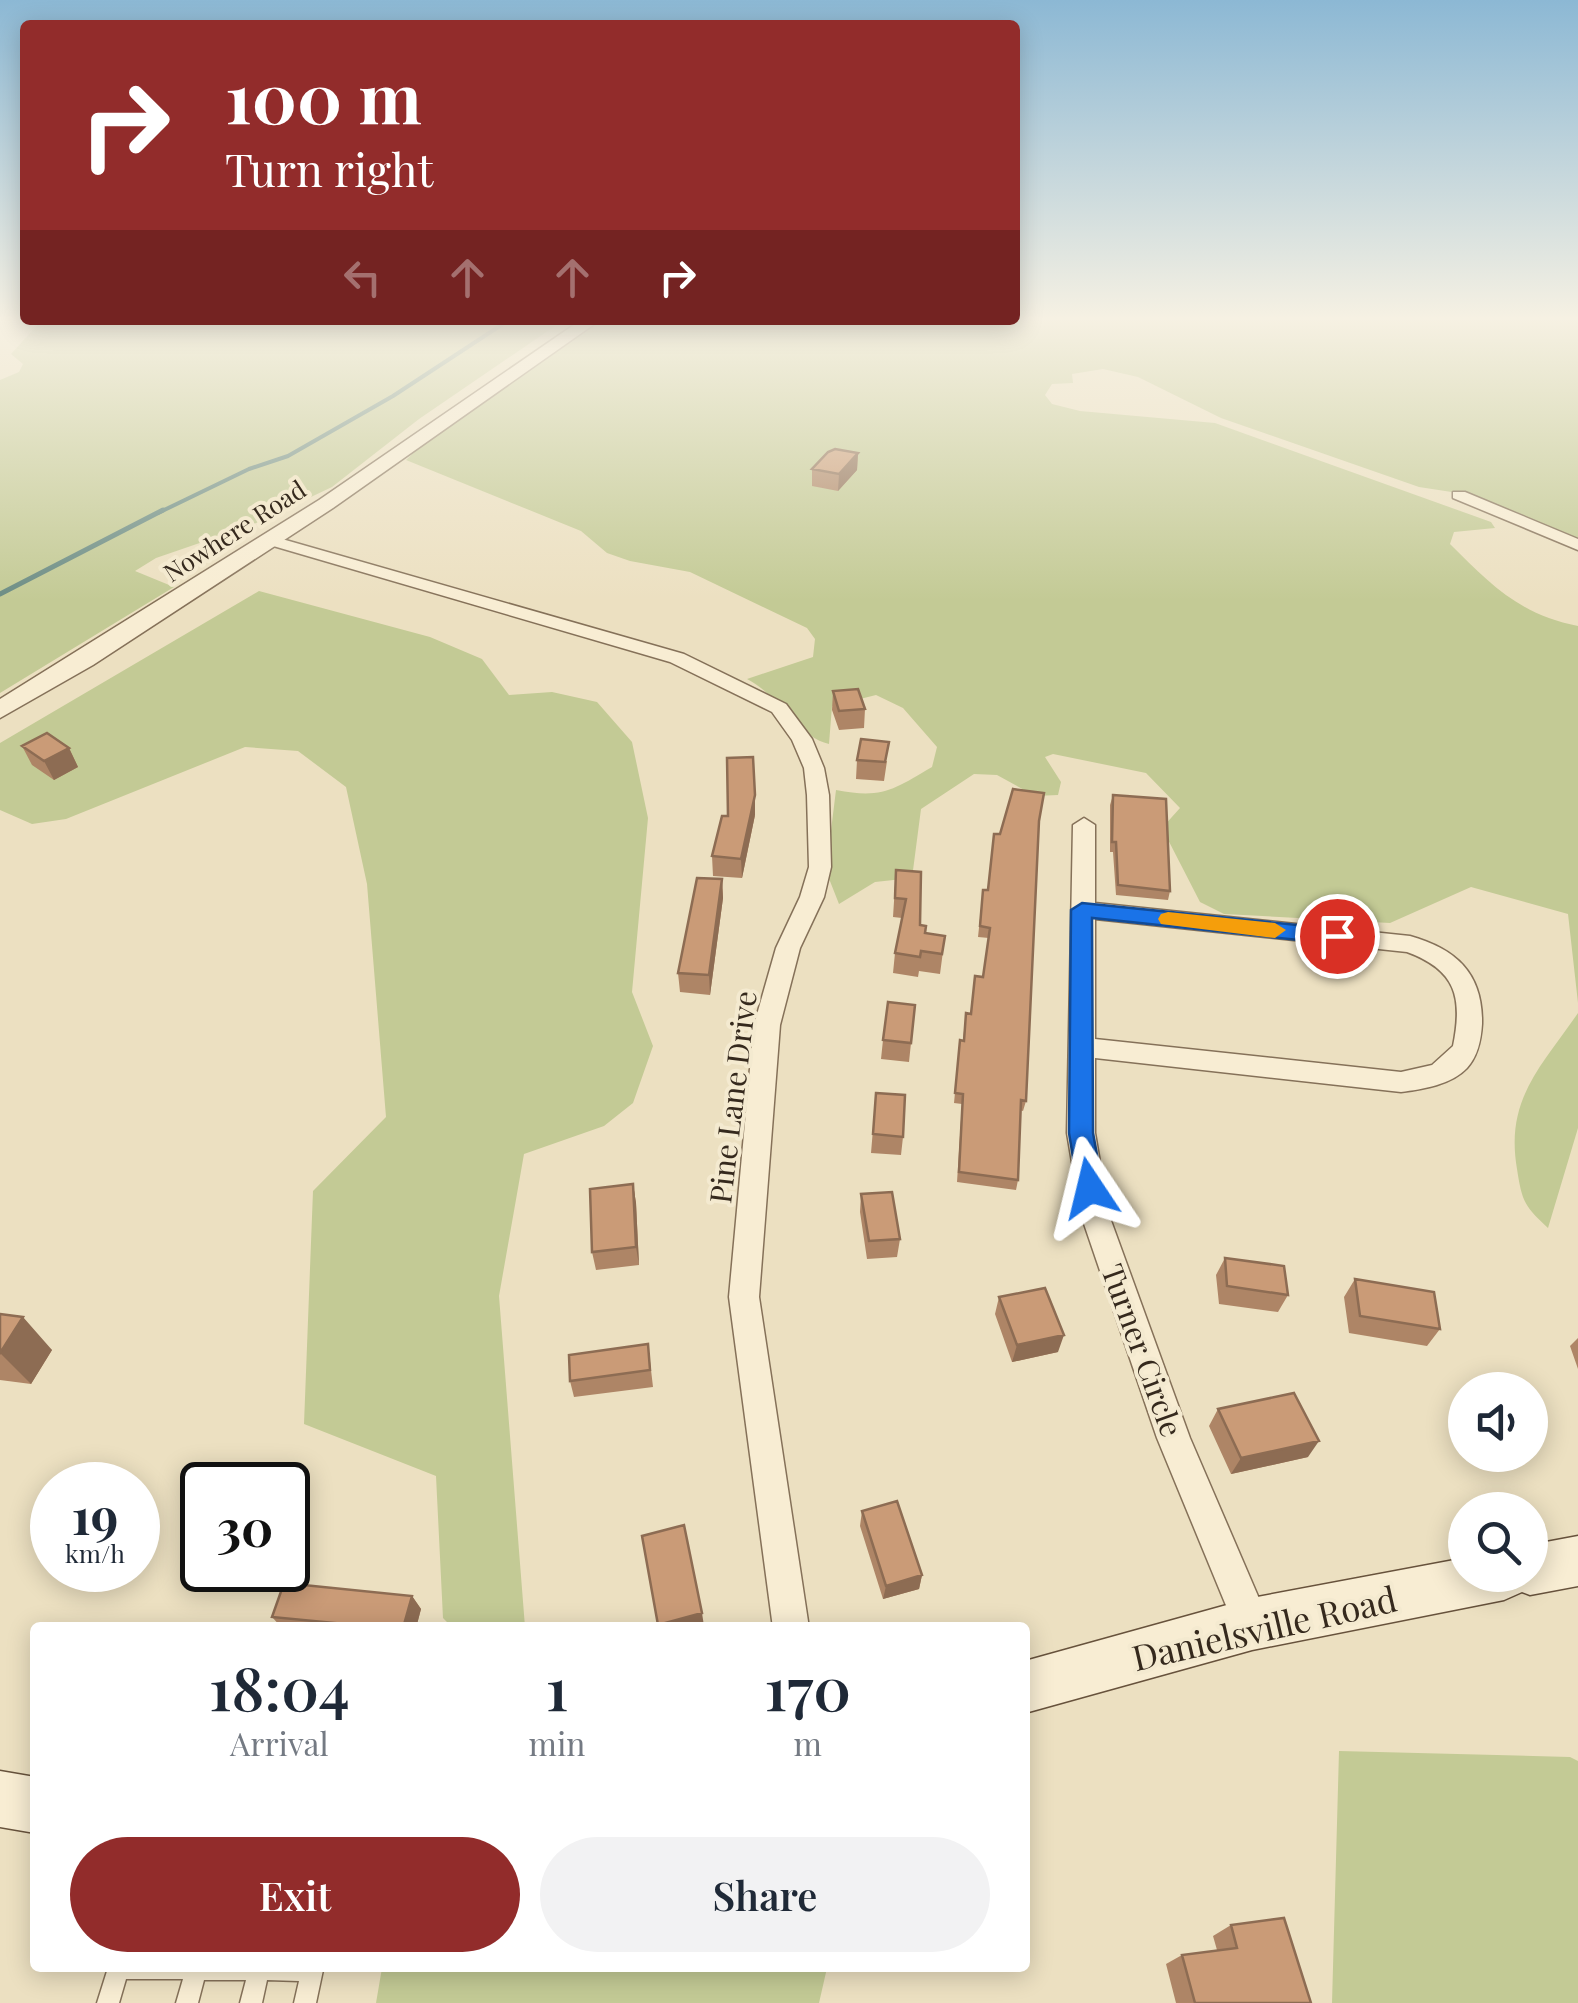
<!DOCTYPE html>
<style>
:root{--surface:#fff;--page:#f2f2f3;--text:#1f2937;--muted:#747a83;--accent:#922c2b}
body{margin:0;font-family:"Playfair Display",serif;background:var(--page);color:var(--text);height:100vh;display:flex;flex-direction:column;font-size:38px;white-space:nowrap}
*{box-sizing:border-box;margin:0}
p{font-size:32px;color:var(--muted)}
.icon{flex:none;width:55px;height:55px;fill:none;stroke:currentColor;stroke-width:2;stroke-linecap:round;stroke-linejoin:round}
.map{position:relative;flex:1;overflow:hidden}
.panel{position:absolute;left:30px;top:1622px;width:1000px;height:350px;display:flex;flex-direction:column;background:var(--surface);border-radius:10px;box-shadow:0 5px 25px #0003}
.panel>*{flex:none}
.hud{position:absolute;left:20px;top:20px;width:1000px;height:305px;border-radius:10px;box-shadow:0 5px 25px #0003;background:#922c2b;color:#fff;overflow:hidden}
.controls{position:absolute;left:1448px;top:1372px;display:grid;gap:20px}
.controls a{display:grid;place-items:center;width:100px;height:100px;border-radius:50%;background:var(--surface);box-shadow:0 5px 25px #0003;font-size:50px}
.speed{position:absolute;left:30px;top:1462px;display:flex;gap:20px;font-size:50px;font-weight:700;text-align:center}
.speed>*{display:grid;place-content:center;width:130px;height:130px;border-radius:50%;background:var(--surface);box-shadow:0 5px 25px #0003;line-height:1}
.speed small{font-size:25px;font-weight:400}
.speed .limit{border:5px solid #111;border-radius:15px;background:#fff;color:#111}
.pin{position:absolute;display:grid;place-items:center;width:85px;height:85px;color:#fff;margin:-42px;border:5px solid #fff;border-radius:50%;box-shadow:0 2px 10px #0007}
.me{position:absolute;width:110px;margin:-55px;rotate:350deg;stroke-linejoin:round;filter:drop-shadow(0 0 8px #0008)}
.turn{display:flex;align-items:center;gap:35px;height:210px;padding:0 40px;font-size:45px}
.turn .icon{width:130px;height:130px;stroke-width:2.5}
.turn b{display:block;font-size:70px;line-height:85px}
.lanes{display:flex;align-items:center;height:95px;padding:0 40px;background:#0003;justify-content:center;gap:50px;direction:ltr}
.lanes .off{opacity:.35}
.eta{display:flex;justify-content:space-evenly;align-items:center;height:170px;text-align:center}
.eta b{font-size:60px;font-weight:600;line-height:70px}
.button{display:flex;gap:20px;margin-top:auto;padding:20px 40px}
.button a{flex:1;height:115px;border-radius:60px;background:var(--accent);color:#fff;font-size:40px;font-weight:600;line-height:115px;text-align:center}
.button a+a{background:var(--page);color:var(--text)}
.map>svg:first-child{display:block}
.green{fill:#c3ca95}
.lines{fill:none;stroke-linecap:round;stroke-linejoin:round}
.stream-far1{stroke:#6b8c84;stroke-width:4}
.stream{stroke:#6b8c84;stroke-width:5}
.service-casing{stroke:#857159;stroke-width:3}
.minor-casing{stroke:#857159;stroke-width:3}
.tertiary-casing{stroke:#857159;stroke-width:3}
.secondary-casing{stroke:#67523c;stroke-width:3}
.service{fill:#f8edd3;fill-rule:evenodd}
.minor{fill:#f8edd3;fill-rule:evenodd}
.tertiary{fill:#f8edd3;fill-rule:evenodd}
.secondary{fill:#f8edd3;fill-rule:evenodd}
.wall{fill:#ae8566}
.shaded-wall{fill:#8d6c53}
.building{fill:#ca9b77;stroke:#8d6c53;stroke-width:2.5}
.route{fill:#1a73e8;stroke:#114b97;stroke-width:2.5}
.slow{fill:#f59e0b}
.labels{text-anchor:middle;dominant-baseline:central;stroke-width:8;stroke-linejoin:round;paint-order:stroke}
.far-street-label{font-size:25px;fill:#35291d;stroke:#f4ead0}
.street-label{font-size:30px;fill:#35291d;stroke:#f4ead0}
.near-street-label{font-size:35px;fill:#35291d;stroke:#f4ead0}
</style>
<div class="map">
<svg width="1578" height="2003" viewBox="0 0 1578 2003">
<rect width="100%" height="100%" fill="#ece0c1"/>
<path class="green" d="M42 320H564L419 419 332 487 252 525 156 558 135 571 174 587 0 693V380L19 372 23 364 11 354Z
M597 320H1578V542L1471 495 1419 487 1221 418 1138 377 1103 369 1072 374 1073 383 1052 384 1045 395 1052 404 1080 411 1215 423 1491 522 1495 528 1454 532 1450 544C1490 584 1520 615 1578 626V1003L1568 914 1471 887 1390 923 1224 914 1200 902 1162 828 1180 808 1146 773 1053 754 1045 757 1061 782 1058 795 1035 796 997 775 974 774 921 809 912 878 875 882 839 904 826 871 836 790C882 799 893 790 932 767L937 747 903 708 876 695 832 706 829 744C797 737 778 694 747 679L813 657 815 639 807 628 690 572 630 561 607 553 581 531 406 460 436 431Z
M259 591 430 637 482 659 509 695 552 692 597 702 632 742 648 818 632 992 653 1046 633 1103 604 1126 524 1154 499 1296 525 1627H452L443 1618 436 1476 304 1424 313 1191 386 1117 367 884 346 787 298 751 245 747 66 819 32 824 0 810V743Z
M1578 1013V1128L1548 1228C1524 1206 1522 1201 1517 1169 1505 1099 1541 1067 1578 1013Z
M1339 1751 1570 1757 1578 1761V2003H1332Z
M382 1968H827L819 2003H376Z"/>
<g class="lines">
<path class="stream-far1" d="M158 513 249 469 288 456 393 396 509 320"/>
<path class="stream" d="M0 594 163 510"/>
<g class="service-casing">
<path id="service" d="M108 1968H322L323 1970 316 2003H294L299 1981 267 1980 262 2003H240L246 1980H204L198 2003H176L183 1979H126L119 2003H97Z"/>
</g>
<g class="minor-casing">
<path id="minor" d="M1453 492H1465L1578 539V550L1453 498Z
M263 537H275L684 654 786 704 812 739 824 768 829 795 831 867 824 897 800 948 780 1025 759 1297 809 1628H773L729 1297 754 1025 776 948 800 897 809 867 807 795 804 768 792 740 772 712 670 662 263 543Z
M1084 818 1095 825V903L1410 936C1456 949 1483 973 1482 1024 1481 1040 1478 1056 1467 1068 1451 1085 1423 1089 1401 1092L1095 1058V1133L1109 1215 1190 1438 1270 1624 1265 1637 1252 1642 1239 1637 1157 1438 1081 1215 1067 1133 1073 825ZM1095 919 1407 952C1456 970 1463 997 1453 1046L1432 1065 1401 1072 1095 1039Z"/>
</g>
<g class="tertiary-casing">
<path id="tertiary" d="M581 320H600L333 508 93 665 0 718V699L319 500Z"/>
</g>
<g class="secondary-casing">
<path id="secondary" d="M1578 1536V1586L1530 1595 1522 1592 1504 1600 1252 1650 1025 1713V1661L1252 1598 1465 1558V1575H1530V1545Z
M0 1771 35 1777V1833L0 1827Z"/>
</g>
<use href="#service" class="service"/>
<use href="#minor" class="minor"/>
<use href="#tertiary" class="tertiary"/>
<use href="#secondary" class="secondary"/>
</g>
<path class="wall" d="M858 453 857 470 838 491 812 486V469Z
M833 691 865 709 864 728 839 730 832 710Z
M22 746 69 748 78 767 54 780 32 765Z
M857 760 887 761 884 781 856 779Z
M1113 795 1170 891 1168 900 1116 895 1113 852H1110V805Z
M755 815 742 878 713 876 712 856Z
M1039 822 1026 1101 1023 1111 1020 1110 1018 1180 1016 1190 957 1182 962 1104 954 1103 960 1040H963L966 1013 971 1014 983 977 989 938 978 937 983 890H987L1000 834Z
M896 870 920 925 925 933 945 936 940 974 919 971 918 977 893 973 895 953 902 918 893 917Z
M722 879 723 898 710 995 680 992 678 973Z
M915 1005 909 1062 881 1059 883 1040Z
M876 1093 903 1137 901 1155 871 1153Z
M633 1184 636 1203 639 1265 596 1270 592 1252Z
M861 1194 900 1239 897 1257 867 1259 860 1212Z
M1225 1258 1288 1295 1278 1312 1219 1304 1216 1275Z
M1355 1279 1440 1329 1427 1346 1349 1333 1344 1297Z
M999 1297 1058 1352 1012 1362 995 1314Z
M0 1314 52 1350 31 1384 0 1380Z
M1578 1338V1369L1570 1346Z
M648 1344 653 1387 574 1397 570 1381Z
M1218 1409 1308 1457 1231 1474 1209 1426Z
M862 1511 922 1575 919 1589 883 1599 860 1526Z
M412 1596 421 1609 416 1628H282L272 1617Z
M1231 1925 1311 2003H1176L1166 1964 1182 1955 1217 1950 1213 1936Z"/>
<path class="shaded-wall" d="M858 453 857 470 838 491 839 474Z
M69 748 78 767 54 780 44 761Z
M755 795V815L742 878 741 859Z
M722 879 723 898 710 995 709 975Z
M633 1184 636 1203 639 1265 636 1247Z
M23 1317 52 1350 31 1384 0 1353Z
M1064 1335 1058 1352 1012 1362 1017 1345Z
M1319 1441 1308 1457 1231 1474 1241 1458Z
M922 1575 919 1589 883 1599 886 1586Z
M412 1596 421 1609 416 1628H403Z
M702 1613 704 1626 659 1628 658 1625Z"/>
<path class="building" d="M835 449 858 453 839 474 812 469 828 452Z
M858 689 865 709 839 711 833 691Z
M47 733 69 748 44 761 22 746Z
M861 739 889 742 885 762 857 760Z
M753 757 755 795 741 859 712 856 722 816H728L727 758Z
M1013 789 1044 793 1039 821 1026 1101 1021 1100 1018 1180 959 1172 963 1094 955 1093 960 1040 964 1041 966 1013 971 1014 975 976 983 977 990 928 980 926 983 890H988L994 834H1000Z
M1113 795 1166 799 1170 891 1118 885 1116 842H1112Z
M896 870 921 872 920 925 926 926 925 933 945 936 942 954 921 951 920 957 895 953 906 899 895 898Z
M697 878 722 879 709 975 678 973Z
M888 1002 915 1005 911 1043 883 1040Z
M876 1093 905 1095 903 1137 873 1134Z
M633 1184 636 1247 592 1252 590 1189Z
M892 1192 900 1239 869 1241 861 1194Z
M1225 1258 1284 1266 1288 1295 1227 1286Z
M1355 1279 1434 1292 1440 1329 1360 1316Z
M1045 1288 1064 1335 1017 1345 999 1297Z
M0 1314 23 1317 0 1353Z
M648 1344 650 1370 570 1381 569 1355Z
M1294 1393 1319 1441 1241 1458 1218 1409Z
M897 1501 922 1575 886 1586 862 1511Z
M684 1525 702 1613 658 1625 642 1536Z
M284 1583 412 1596 403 1628H386L272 1617Z
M1284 1918 1311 2003H1195L1182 1955 1237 1948 1231 1925Z"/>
<linearGradient id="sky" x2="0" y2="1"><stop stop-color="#8cb8d4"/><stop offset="0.53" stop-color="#f6f1e3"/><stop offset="1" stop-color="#f6f1e3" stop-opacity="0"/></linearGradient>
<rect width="1578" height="601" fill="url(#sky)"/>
<path class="route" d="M1082 903 1337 929 1348 936 1337 944 1092 918 1093 1133 1103 1188 1100 1195 1090 1198 1081 1195 1078 1188 1069 1133 1071 910Z"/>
<path class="slow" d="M1168 912 1275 923 1286 930 1275 938 1161 924 1158 919 1161 914Z"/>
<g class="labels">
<g class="far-street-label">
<text transform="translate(234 530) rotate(-33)">Nowhere Road</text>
</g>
<g class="street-label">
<text transform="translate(732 1097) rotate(-83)">Pine Lane Drive</text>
<text transform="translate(1143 1350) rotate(70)">Turner Circle</text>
</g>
<g class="near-street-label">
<text transform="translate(1264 1627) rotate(-13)">Danielsville Road</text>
</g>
</g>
</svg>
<div class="controls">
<a><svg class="icon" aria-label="sound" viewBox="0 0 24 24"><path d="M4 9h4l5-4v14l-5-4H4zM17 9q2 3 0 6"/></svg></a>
<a><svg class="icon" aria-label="search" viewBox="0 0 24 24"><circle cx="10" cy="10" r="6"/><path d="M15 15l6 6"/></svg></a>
</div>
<div class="speed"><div>19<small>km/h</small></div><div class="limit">30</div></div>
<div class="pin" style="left:1337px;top:936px;background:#d93025"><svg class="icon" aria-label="arrive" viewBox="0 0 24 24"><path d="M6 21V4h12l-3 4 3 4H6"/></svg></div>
<svg class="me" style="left:1090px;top:1188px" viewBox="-20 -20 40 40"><path d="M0-17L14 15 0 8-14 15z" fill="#1a73e8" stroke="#fff" stroke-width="4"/></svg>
<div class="hud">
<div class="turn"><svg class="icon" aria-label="right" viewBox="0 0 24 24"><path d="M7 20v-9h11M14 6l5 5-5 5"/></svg><div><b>100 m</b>Turn right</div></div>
<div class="lanes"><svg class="icon off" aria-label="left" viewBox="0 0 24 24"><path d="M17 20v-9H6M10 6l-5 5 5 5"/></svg><svg class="icon off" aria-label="ahead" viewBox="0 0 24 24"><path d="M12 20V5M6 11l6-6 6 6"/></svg><svg class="icon off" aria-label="ahead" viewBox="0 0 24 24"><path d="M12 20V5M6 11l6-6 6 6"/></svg><svg class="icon" aria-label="right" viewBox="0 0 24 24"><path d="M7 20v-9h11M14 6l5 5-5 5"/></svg></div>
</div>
<section class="panel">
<div class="eta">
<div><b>18:04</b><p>Arrival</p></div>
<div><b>1</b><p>min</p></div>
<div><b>170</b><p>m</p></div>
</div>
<div class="button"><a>Exit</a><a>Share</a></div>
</section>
</div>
